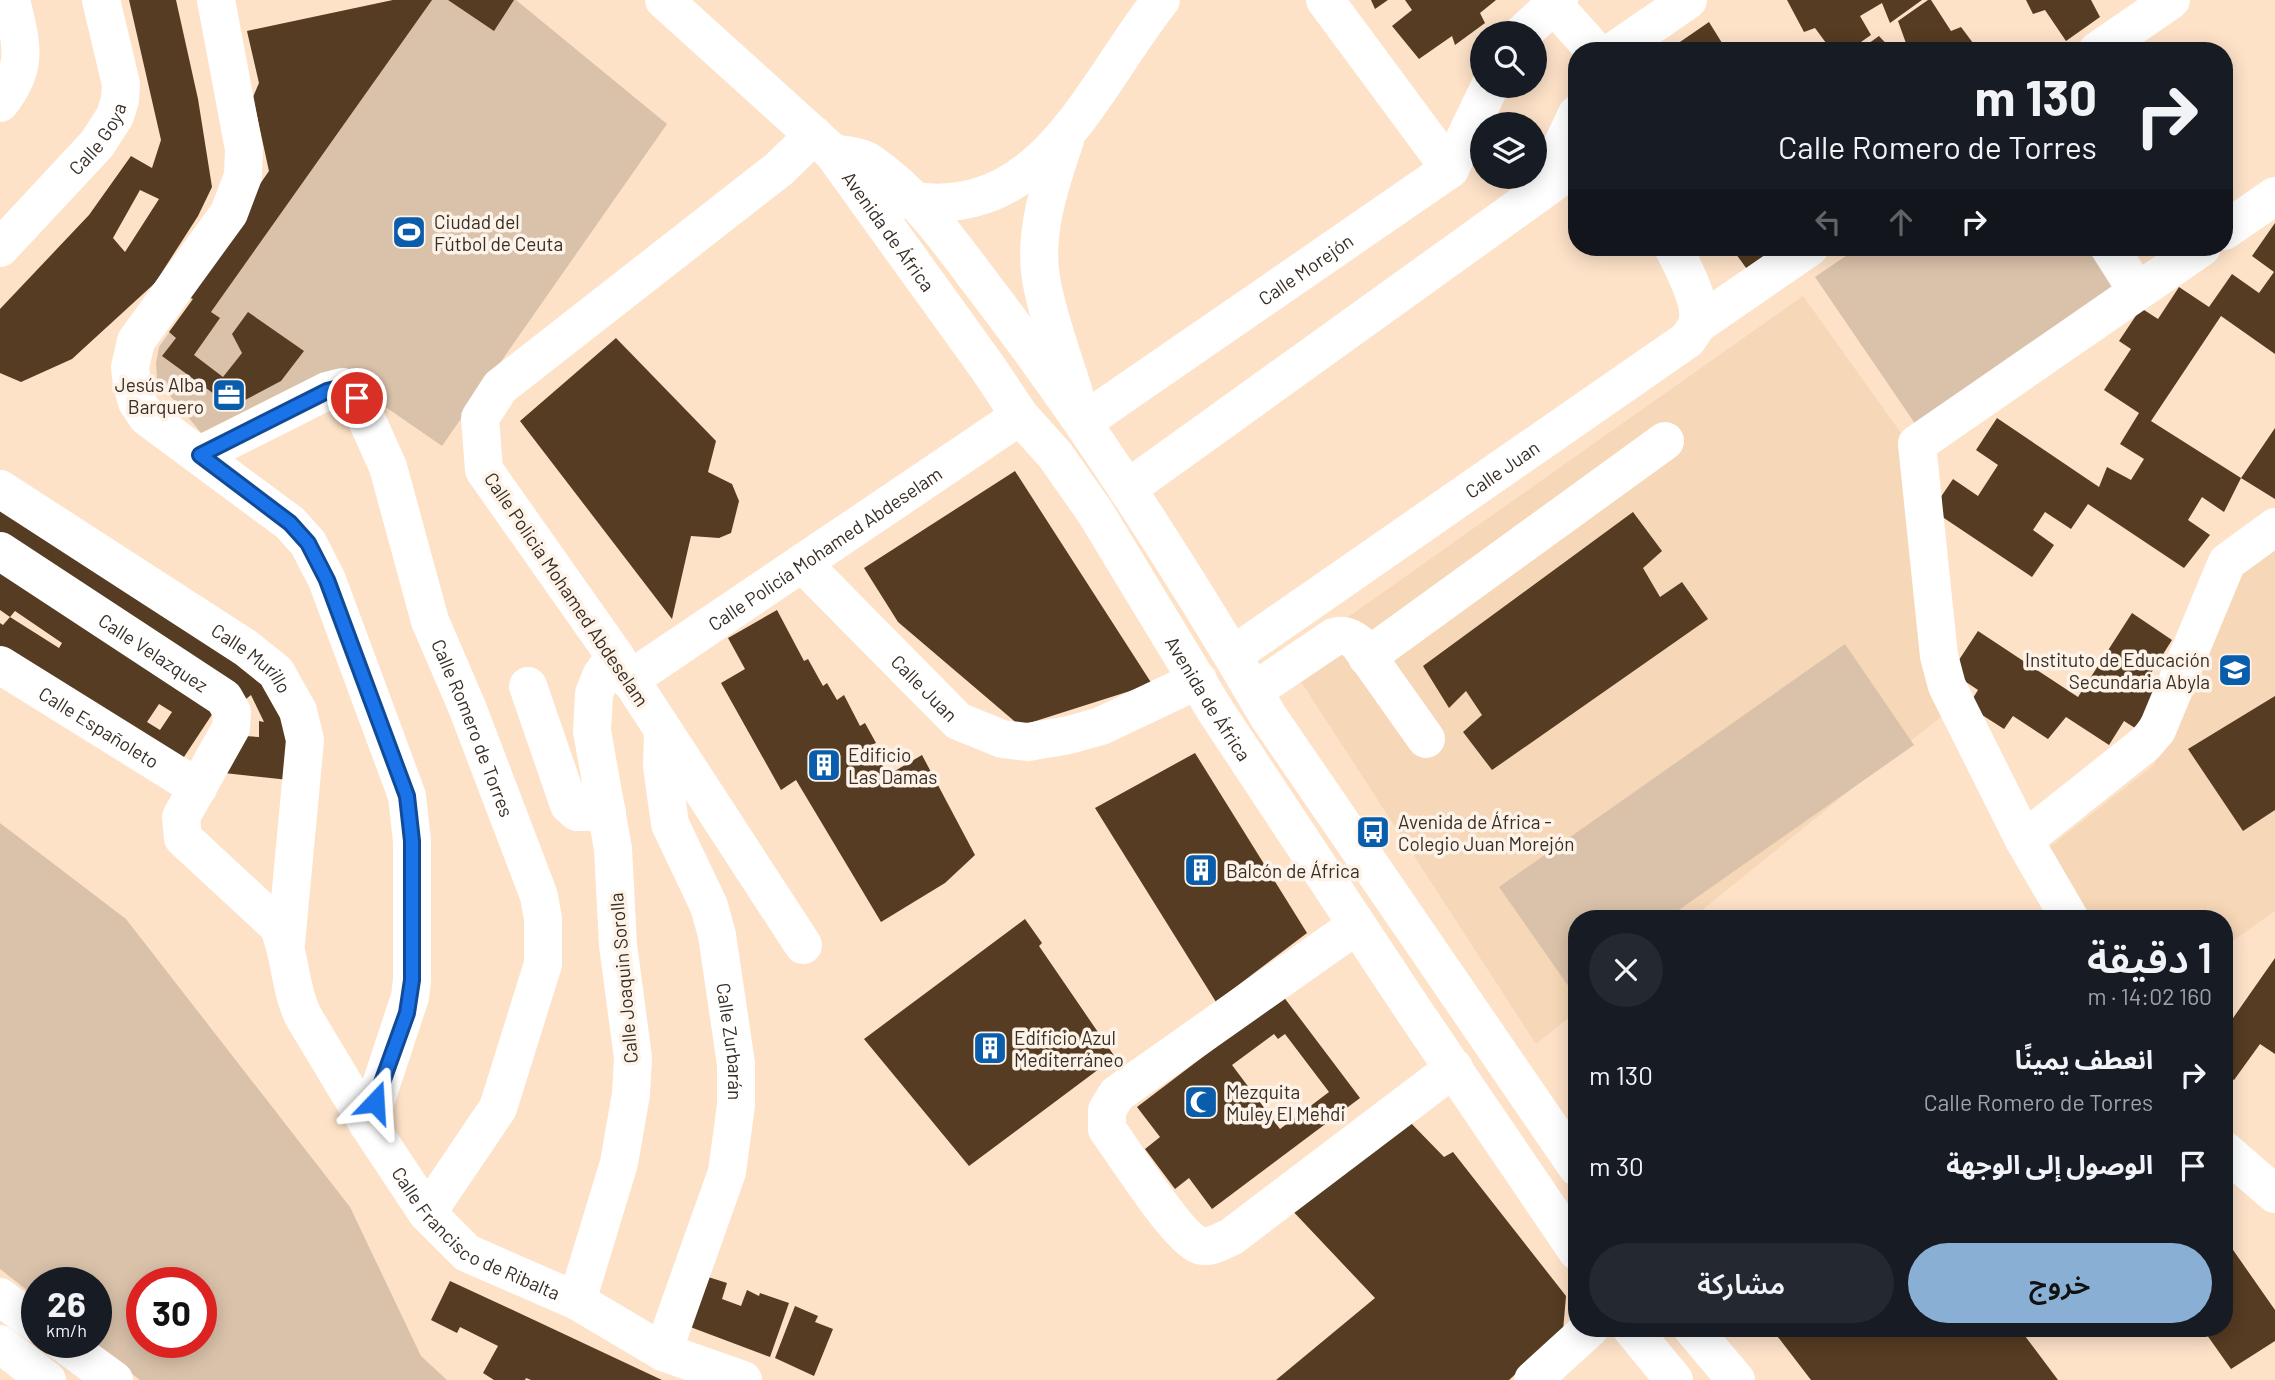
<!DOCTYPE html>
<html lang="ar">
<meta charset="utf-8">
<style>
:root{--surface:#171b24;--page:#242831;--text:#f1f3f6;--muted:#9ea1a6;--accent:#89b0d4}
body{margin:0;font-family:Barlow,"Noto Sans Arabic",sans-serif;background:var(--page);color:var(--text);direction:rtl;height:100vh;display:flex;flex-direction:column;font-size:26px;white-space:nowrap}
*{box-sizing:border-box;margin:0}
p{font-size:23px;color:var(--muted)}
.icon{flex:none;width:38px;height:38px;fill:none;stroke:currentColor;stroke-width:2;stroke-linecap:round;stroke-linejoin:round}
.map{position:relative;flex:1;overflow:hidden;direction:ltr}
.sheet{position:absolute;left:1568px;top:910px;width:665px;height:427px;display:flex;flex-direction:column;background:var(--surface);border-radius:28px;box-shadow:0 4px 18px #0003;direction:rtl}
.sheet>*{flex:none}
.top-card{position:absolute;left:1568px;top:42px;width:665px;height:214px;border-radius:28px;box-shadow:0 4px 18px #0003;direction:rtl;background:#171b24;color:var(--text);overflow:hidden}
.buttons{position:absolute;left:1470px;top:21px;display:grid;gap:14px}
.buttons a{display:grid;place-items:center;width:77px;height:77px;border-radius:50%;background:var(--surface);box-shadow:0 4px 18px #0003;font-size:35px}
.speed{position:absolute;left:21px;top:1267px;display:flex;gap:14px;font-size:35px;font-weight:700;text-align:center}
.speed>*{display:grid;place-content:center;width:91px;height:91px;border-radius:50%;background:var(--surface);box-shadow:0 4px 18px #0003;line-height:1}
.speed small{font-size:18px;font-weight:400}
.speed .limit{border:10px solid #d22;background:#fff;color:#111}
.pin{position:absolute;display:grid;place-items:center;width:60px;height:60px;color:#fff;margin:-30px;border:4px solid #fff;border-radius:50%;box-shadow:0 2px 7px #0007}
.me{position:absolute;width:77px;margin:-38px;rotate:20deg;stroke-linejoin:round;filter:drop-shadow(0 0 5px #0008)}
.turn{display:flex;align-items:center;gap:24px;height:147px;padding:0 21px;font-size:32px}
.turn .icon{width:91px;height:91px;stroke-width:2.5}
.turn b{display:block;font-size:49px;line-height:60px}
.lanes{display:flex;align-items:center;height:66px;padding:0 21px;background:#0003;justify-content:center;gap:35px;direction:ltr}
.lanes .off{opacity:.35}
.round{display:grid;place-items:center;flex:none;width:74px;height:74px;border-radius:37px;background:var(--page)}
.overview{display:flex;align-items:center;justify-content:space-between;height:119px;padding:0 21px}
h1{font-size:42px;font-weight:600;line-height:52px}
.primary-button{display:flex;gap:14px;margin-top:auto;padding:14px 21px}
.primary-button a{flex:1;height:80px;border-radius:42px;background:var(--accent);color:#111;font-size:28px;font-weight:600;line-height:80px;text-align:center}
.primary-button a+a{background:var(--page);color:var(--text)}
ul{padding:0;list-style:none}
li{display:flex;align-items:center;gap:21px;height:91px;padding:0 21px}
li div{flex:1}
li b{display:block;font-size:26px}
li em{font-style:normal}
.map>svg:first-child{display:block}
.built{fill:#f6d7b7}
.green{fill:#dac2aa;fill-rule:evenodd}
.building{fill:#553c22;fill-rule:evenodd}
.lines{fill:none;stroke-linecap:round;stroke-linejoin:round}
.minor{stroke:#fff;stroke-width:38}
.major{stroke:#fff;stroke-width:38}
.highway{stroke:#fff;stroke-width:38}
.route-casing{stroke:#114b97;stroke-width:18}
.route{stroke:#1a73e8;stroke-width:12}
.labels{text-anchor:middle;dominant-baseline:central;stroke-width:7;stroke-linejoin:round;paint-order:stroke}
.street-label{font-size:19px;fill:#392e25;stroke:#fdf3e8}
.poi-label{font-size:19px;fill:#392e25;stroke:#fdf3e8;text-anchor:start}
</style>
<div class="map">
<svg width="2275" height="1380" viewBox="0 0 2275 1380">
<rect width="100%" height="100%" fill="#fde2c8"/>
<path class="built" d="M1803 296 1908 443 1943 715 1691 919H1577V1011L1536 1044 1287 660Z
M2275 549V911L2224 947V919H2085L2042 853 2154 765 2236 576Z"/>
<path class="green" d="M393 0H516L667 124 442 446 342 377 208 441 157 380 156 363 159 347 192 300 184 294 269 171 253 97 259 83 247 31Z
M1859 247H2098L2122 282 1916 425 1815 277Z
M1845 644 1914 745 1666 919H1577V981L1569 987 1499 887Z
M0 823 126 919 350 1207 421 1356 447 1380H140L91 1342H96V1283H37V1298L0 1269ZM142 1283H201V1342H142Z"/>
<path class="building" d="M129 0H176L198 99 212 187 198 216 155 283 72 359 21 382 0 373V309L89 215 131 156 152 168 161 140ZM140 190 159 199 125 252 113 238Z
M393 0H432L211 312 220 318 194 355 223 377 242 353 232 334 248 312 304 351 281 381 232 407 162 356 176 338 169 332 193 299 184 294 269 171 253 97 259 83 247 31Z
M448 0H514L494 31Z
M1371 0H1388L1375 9Z
M1405 0H1496L1480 13 1485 23 1455 45 1452 36 1419 59 1392 26 1412 10Z
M1787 0H1922L1890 23 1882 3 1860 16 1871 35 1848 51H1832L1815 28 1804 32Z
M1928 0H1931L1951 31 1961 27 1979 51H1896L1907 46 1898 21Z
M2026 0H2091L2100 17 2066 41 2045 10 2033 14Z
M1709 22 1727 51H1679L1677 44Z
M1879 36 1893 51H1858Z
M2275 223V354L2221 316 2151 421 2241 478 2224 512 2202 497 2188 520 2210 535 2184 568 2088 504 2071 529 2045 512 2033 530 2054 545 2032 577 1932 510 1953 479 1978 496 1998 465 1976 450 1997 418 2099 487 2107 467 2131 480 2144 459 2120 444 2139 413 2104 390 2131 349 2119 341 2141 308 2158 319 2179 287 2209 307 2232 274 2259 293 2274 272 2252 256Z
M1731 247H1784L1749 272Z
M616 338 716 441 708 472 732 484 739 501 731 533 719 538 691 536 672 619 520 421Z
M2275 428V499L2241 478Z
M1015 471 1152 684 1020 726 898 622 864 568Z
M0 493 270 682 288 724 289 780 215 772 230 735 259 737V721L264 722 251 695 241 703 0 537Z
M1633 512 1662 551 1643 568 1660 597 1682 582 1708 619 1492 770 1463 732 1482 715 1466 691 1449 708 1423 666Z
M0 571 215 710 178 766 0 649V623L3 625 10 617 59 648 62 643 15 611 10 617 0 610ZM159 704 172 712 160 730 147 722Z
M777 610 804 661 808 659 823 686 827 683 837 700 844 695 860 726 865 723 876 743 871 745 888 775 922 755 975 855 945 883 881 922 796 780 781 790 721 683 745 669 728 638Z
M2132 613 2172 640 2148 678 2161 687 2135 728 2124 721 2109 745 2066 717 2048 739 2013 716 2004 729 1968 706 1978 690 1951 672 1978 631 2078 697Z
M2275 696V810L2243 831 2188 749Z
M1195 753 1307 933 1216 1002 1095 808Z
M1025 919 1042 943 1039 946 1115 1057 969 1166 864 1039Z
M2275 958V1054L2260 1044 2234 1080 2224 1074V1031Z
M1283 996 1360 1098 1212 1209 1189 1178 1175 1189 1145 1149 1160 1137 1137 1107ZM1274 1034 1278 1039 1285 1034 1329 1092 1280 1129 1232 1065Z
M1407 1119 1444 1157 1453 1152 1566 1296 1563 1331 1509 1380H1276L1375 1298 1288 1206Z
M2224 1237 2275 1310V1341L2231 1369 2202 1328H2224Z
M702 1275 727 1283 722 1299 741 1306 747 1290 759 1296 760 1293 789 1303 770 1357 685 1325Z
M450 1281 517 1312 662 1380H531L526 1378 525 1380H494L483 1373 498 1346 460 1327 457 1333 431 1320Z
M795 1306 818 1316 815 1322 833 1329 814 1376 775 1358Z
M1771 1328H2019L2058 1380H1811Z"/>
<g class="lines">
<g class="minor">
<path d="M216 0 244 149 243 176 229 213 136 341 130 367 132 385 137 402 147 417 290 523 308 543 327 580 407 796 412 841V980L410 997 368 1124"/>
<path d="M1325 0 1450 169"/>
<path d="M1553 4 1595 51"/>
<path d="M1523 33 1559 0"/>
<path d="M1614 51 1688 0"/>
<path d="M2097 51 2171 0"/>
<path d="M0 103C30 65 21 43 11 0"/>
<path d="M1541 190 1577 114"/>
<path d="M2224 231 2275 196"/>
<path d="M2109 247 2137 291"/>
<path id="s1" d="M0 248 97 144 115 116 120 100 121 84 101 0"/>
<path d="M1698 324 1810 247"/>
<path id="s2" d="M1083 422 1450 169 1490 86"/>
<path id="s3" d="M200 455 327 391 343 387 357 398 388 467 430 621 467 707 539 896 543 919V964L498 1108 427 1213"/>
<path id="s4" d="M0 489 246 648 276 672 298 711 305 740 286 943"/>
<path d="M1127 489 1572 169H1577"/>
<path id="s5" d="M0 551 224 698 232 712 231 728 181 817 183 838 278 926C291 955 289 987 303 1016L368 1124 427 1213 467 1253 577 1301 663 1352 743 1380"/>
<path id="s6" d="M802 563 958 721 1002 739 1028 742 1069 735 1101 726 1198 680"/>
<path id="s7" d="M1233 655 1687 340C1690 336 1694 331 1696 326 1705 305 1682 266 1673 247"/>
<path d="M1367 657 1665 441"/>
<path id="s8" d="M0 665 198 788"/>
<path id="s9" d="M629 680 1020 416"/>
<path d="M528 686 569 805 577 812H607"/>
<path d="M1254 691 1334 637C1344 634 1350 637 1358 643L1426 739"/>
<path id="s10" d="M663 733 662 766 670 824 709 906 717 935 736 1064V1105L727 1172 663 1352"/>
<path d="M2024 840 2145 744 2157 730 2227 562 2275 527"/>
<path d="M2070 919 2024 840 1947 686 1939 656 1917 444 2202 247"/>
<path d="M1357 925 1117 1094 1107 1110V1129C1123 1151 1178 1238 1199 1245 1209 1249 1222 1241 1231 1237L1454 1068"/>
<path d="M803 945 615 656 484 470 480 418 500 387 779 169 814 135"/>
<path d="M2224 1150 2275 1194"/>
<path d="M0 1297 37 1324"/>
<path d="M577 1301 619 1163 631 1094 633 1058 618 945 613 849 592 731 594 694 601 676 615 656"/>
<path d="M62 1342 114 1380"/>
<path d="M1533 1380 1590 1328"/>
</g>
<g class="major">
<path d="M664 0 852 170"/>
<path d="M1065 140C1050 184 1032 236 1042 284 1049 321 1063 357 1074 393"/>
<path id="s11" d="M833 153 988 368 1020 416 1055 455 1095 512 1215 710 1412 1008 1577 1251"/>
<path d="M833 153C844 155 860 156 869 162 921 197 955 250 993 299 1094 432 1184 572 1268 716L1577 1167"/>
<path d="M902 199C1042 227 1090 89 1161 0"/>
<path d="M1631 1328 1674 1380"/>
<path d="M1692 1328 1736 1380"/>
</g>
<path class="highway" d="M0 1344 47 1380"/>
</g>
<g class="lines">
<g class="route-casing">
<path id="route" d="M357 398 343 387 327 391 200 455 290 523 308 543 327 580 407 796 412 841V980L407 1013 375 1102"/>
</g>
<use href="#route" class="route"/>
</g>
<defs>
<g id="stadium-square" transform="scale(1.75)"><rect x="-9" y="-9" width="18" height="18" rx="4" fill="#0a5dab" stroke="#fdf3e8"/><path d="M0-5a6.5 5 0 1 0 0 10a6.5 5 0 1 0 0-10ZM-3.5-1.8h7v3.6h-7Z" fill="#fff"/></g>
<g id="office-square" transform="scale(1.75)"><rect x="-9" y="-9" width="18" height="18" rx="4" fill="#0a5dab" stroke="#fdf3e8"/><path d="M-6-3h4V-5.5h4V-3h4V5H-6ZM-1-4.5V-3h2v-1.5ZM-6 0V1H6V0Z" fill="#fff"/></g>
<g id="school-square" transform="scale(1.75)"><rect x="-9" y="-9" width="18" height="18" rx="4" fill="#0a5dab" stroke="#fdf3e8"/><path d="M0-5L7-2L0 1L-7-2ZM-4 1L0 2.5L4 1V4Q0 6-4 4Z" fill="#fff"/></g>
<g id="building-square" transform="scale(1.75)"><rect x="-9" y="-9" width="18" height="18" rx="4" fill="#0a5dab" stroke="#fdf3e8"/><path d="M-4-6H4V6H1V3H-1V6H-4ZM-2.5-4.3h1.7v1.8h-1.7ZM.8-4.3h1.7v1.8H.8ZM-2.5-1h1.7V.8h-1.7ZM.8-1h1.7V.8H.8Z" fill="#fff"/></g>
<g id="bus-square" transform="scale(1.75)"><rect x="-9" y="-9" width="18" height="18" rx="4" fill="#0a5dab" stroke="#fdf3e8"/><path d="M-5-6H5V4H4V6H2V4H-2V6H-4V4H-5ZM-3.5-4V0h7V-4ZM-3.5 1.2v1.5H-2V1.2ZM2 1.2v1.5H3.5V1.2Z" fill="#fff"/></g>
<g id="mosque-square" transform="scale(1.75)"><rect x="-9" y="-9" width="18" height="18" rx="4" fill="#0a5dab" stroke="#fdf3e8"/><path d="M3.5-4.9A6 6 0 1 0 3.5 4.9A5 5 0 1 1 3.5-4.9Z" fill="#fff"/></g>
</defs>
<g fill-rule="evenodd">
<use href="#stadium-square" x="409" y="232"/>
<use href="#office-square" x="229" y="395"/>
<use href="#school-square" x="2235" y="670"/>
<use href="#building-square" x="824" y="765"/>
<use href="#bus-square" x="1373" y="832"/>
<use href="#building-square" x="1201" y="870"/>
<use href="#building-square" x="990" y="1048"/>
<use href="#mosque-square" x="1201" y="1102"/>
</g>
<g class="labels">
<g class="street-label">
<text stroke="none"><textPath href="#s1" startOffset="147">Calle Goya</textPath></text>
<text stroke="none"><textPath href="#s11" startOffset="96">Avenida de África</textPath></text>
<text stroke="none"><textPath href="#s2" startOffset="270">Calle Morejón</textPath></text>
<text stroke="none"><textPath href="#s7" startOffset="327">Calle Juan</textPath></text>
<text stroke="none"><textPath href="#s9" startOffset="236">Calle Policía Mohamed Abdeselam</textPath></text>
<text transform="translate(567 589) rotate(56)">Calle Policia Mohamed Abdeselam</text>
<text stroke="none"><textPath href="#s5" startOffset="184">Calle Velazquez</textPath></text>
<text stroke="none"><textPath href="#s4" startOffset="304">Calle Murillo</textPath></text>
<text stroke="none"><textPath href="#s6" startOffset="175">Calle Juan</textPath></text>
<text stroke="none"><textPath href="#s11" startOffset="663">Avenida de África</textPath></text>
<text stroke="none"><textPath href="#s8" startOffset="117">Calle Españoleto</textPath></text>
<text stroke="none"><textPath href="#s3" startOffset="527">Calle Romero de Torres</textPath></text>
<text transform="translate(623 978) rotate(-95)">Calle Joaquin Sorolla</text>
<text stroke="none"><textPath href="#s10" startOffset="320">Calle Zurbarán</textPath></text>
<text stroke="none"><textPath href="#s5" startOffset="931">Calle Francisco de Ribalta</textPath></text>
</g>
<g class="poi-label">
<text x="434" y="221">Ciudad del<tspan x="434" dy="22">Fútbol de Ceuta</tspan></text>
<text x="204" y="384" text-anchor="end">Jesús Alba<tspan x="204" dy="22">Barquero</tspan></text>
<text x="2210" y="659" text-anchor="end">Instituto de Educación<tspan x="2210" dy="22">Secundaria Abyla</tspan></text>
<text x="848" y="754">Edificio<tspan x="848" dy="22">Las Damas</tspan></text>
<text x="1398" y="821">Avenida de África -<tspan x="1398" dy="22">Colegio Juan Morejón</tspan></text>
<text x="1226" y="870">Balcón de África</text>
<text x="1014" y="1037">Edificio Azul<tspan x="1014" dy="22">Mediterráneo</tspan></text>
<text x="1226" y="1091">Mezquita<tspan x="1226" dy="22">Muley El Mehdi</tspan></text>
</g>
</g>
</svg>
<div class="buttons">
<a><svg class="icon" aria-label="search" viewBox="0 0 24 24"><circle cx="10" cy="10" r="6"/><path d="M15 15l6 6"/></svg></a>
<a><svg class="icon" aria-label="layers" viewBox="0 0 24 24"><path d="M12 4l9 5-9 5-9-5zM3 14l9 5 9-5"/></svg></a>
</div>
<div class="speed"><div>26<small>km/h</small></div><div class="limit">30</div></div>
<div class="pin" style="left:357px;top:398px;background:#d93025"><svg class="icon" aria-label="arrive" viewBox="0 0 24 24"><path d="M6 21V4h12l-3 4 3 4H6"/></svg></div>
<svg class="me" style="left:375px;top:1102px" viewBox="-20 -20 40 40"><path d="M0-17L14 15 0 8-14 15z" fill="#1a73e8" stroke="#fff" stroke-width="4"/></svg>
<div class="top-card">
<div class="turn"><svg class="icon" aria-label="right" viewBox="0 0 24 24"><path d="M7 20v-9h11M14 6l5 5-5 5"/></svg><div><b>130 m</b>Calle Romero de Torres</div></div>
<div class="lanes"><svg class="icon off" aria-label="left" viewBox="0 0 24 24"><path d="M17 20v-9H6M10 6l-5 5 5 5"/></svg><svg class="icon off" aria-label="ahead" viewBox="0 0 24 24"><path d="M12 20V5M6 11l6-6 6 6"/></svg><svg class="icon" aria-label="right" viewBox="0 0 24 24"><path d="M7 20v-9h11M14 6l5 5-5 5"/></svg></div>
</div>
<section class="sheet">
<div class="overview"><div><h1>1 دقيقة</h1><p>160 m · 14:02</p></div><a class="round"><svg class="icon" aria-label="close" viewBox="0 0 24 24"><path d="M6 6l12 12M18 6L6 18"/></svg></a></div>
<ul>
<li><svg class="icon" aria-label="right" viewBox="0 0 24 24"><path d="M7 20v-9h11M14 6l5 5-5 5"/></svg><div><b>انعطف يمينًا</b><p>Calle Romero de Torres</p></div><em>130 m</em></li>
<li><svg class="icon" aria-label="arrive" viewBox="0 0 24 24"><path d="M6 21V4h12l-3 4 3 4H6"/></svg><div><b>الوصول إلى الوجهة</b></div><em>30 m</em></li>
</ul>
<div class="primary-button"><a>خروج</a><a>مشاركة</a></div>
</section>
</div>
